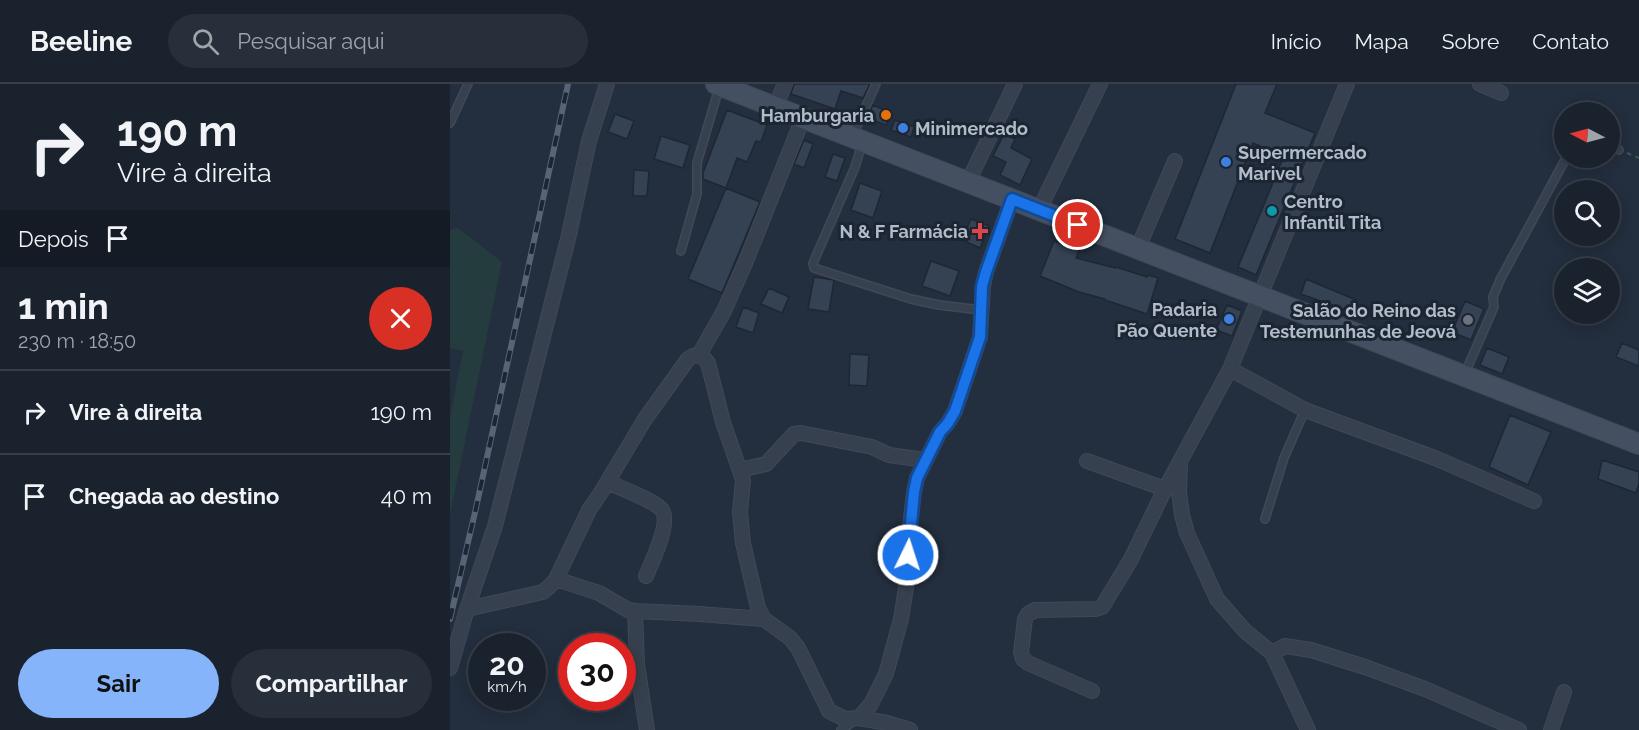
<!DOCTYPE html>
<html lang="pt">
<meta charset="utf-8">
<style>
:root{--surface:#1a222e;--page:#272f3a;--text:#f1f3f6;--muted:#9fa4aa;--line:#383f4a;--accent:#85b4fb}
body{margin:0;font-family:Raleway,sans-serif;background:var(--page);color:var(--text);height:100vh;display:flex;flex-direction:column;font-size:22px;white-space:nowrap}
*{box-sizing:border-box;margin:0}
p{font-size:20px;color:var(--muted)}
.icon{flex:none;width:33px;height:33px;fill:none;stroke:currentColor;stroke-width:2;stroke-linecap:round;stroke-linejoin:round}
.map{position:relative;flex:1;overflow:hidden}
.sheet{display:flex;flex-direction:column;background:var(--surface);width:450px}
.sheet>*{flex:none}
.hud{background:#1a222e;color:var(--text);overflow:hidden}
.needle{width:39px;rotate:276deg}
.buttons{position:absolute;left:1104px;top:18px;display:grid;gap:12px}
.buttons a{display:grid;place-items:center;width:66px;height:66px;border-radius:50%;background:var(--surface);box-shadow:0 3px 15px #0003,0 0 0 2px var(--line);font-size:30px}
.speed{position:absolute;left:18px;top:549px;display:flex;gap:12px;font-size:30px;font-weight:700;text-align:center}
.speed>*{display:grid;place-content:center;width:78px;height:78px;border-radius:50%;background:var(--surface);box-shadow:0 3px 15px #0003,0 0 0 2px var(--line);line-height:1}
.speed small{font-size:15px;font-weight:400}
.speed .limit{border:9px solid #d22;background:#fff;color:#111}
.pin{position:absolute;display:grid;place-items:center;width:51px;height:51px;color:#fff;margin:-26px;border:3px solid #fff;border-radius:50%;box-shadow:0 2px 6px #0007}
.me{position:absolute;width:66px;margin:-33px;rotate:4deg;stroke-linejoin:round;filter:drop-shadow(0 0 4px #0008)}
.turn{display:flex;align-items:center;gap:21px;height:126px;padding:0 18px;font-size:27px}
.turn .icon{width:78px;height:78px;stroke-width:2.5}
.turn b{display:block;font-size:42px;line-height:51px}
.then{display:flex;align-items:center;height:57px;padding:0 18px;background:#0003;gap:12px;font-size:22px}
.round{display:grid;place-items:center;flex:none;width:63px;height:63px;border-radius:32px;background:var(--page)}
.head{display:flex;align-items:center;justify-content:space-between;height:102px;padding:0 18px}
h1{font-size:36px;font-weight:700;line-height:45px}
.button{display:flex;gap:12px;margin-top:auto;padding:12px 18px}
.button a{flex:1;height:69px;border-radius:36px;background:var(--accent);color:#111;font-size:24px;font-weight:700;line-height:69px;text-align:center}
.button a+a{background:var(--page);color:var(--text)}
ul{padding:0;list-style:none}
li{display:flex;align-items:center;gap:18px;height:84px;padding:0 18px;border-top:2px solid var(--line)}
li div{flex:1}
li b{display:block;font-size:22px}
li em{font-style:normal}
header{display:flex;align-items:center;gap:36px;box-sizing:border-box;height:84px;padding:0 30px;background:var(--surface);border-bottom:2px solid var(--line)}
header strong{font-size:28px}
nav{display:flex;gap:33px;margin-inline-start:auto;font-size:21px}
.search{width:420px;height:54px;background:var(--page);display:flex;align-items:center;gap:15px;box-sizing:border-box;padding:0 21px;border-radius:33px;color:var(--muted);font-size:22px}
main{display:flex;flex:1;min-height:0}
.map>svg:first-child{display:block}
.green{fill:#253c3f}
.building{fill:#344254;stroke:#1e2734;stroke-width:1.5}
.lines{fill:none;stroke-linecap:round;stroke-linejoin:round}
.lane-casing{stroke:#404956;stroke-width:10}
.street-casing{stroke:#404956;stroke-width:16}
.secondary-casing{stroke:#404956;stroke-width:22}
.path{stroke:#3d5557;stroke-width:2;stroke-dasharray:4.5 4.5;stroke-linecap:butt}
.lane{stroke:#37404e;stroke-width:7}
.street{stroke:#37404e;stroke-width:14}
.secondary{stroke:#444f61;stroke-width:20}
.rail-casing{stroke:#586475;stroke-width:6}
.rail{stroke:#1c2532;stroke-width:4;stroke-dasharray:11;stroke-linecap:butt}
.route-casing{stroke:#114b97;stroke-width:15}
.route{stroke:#1a73e8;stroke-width:10}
.food-dot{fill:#e8710a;stroke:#1c2532;stroke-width:2}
.shop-dot{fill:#3f7fe0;stroke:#1c2532;stroke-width:2}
.culture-dot{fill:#0f9aa8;stroke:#1c2532;stroke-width:2}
.health-dot{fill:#e0444e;stroke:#1c2532;stroke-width:2}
.worship-dot{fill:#6b7280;stroke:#1c2532;stroke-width:2}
.labels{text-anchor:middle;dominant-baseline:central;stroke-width:6;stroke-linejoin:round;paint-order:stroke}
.poi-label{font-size:18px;font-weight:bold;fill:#b2bbc9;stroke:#1c2532;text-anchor:end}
</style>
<header>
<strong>Beeline</strong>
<div class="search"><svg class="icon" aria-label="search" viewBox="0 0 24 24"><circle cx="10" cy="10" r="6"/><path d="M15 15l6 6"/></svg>Pesquisar aqui</div>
<nav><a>Início</a><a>Mapa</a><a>Sobre</a><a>Contato</a></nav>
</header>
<main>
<section class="sheet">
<div class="hud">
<div class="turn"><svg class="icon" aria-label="right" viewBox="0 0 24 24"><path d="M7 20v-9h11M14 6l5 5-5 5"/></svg><div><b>190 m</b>Vire à direita</div></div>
<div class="then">Depois<svg class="icon" aria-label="arrive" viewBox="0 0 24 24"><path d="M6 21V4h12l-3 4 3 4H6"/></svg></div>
</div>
<div class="head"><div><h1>1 min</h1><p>230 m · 18:50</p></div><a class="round" style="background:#d93025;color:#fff"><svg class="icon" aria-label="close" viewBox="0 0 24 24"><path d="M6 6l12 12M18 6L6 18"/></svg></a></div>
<ul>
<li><svg class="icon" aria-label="right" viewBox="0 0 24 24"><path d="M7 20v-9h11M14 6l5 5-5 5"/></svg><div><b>Vire à direita</b></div><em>190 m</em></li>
<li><svg class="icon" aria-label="arrive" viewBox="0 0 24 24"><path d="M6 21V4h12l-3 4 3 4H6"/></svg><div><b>Chegada ao destino</b></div><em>40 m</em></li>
</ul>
<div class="button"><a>Sair</a><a>Compartilhar</a></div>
</section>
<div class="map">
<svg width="1189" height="646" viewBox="0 0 1189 646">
<rect width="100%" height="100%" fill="#232e3e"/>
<path class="green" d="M8 144 52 178 0 431V333L13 267 0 264V146Z"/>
<path class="building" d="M344 0H420L413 14 391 7 385 25 341 10Z
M786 0H827L815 29 865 49 806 191 788 183 834 72 803 59 760 169 725 155Z
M423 21 441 29 436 41 417 34Z
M277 26 317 41 311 58 306 57 297 78 287 74 276 104 253 95V89Z
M165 30 184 37 177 55 158 48Z
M445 36 464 43 461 53 441 46Z
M554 50 565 55 561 64 582 75 570 101 550 91 556 78 543 72Z
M211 52 240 61 233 84 204 75Z
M354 56 363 60 354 84 344 80Z
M383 70 395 74 387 97 375 93Z
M184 86 199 87 197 112H183Z
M410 99 432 107 423 134 401 126Z
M276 104 310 118 272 209 238 195Z
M521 135 539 142 530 164 512 156Z
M604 157 629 166 626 174 665 184 666 183 697 193 698 191 708 194 697 230 655 216V215L629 208 590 192Z
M481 177 509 187 500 212 472 202Z
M364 193 384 196 379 228 358 225Z
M856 195 906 216 901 228 851 210Z
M319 204 339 213 332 229 311 220Z
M1015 217 1034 225 1021 256 1002 248Z
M777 221 792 227 782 252 766 246Z
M293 223 309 229 303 249 286 243Z
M1172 259 1189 266V282L1166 273Z
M1037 264 1059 273 1052 290 1030 281Z
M400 270 419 271 417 302 399 301Z
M1060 331 1101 348 1078 401 1039 383Z
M1152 376 1189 388V399L1186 409 1148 395Z"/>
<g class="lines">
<g class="lane-casing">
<path id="lane" d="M0 39 18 0
M403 51 426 0
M412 60 405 83 363 179 364 184 461 215 489 221 531 226
M1160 62 1169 66
M231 167 247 110V79L269 4
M1015 289 1044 223 1043 213 1050 196 1116 74
M815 435 834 374 855 326
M391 646 404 637"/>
</g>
<g class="street-casing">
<path id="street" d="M1030 0 1051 9
M325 23 335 0
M518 98 565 0
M589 126 650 0
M688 164 725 77
M249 271 254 274 258 279 273 338 293 396 290 428 293 459 308 524 314 535 340 554 348 564 379 627 395 635 409 634 437 639 460 646
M780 285 855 326 985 374 1084 417
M637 377 715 405
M730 380 729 408 732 431 737 449 767 515 795 547 822 569 858 646
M290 386 316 380 344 350 351 349 422 363 439 371 475 376
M158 398C170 404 204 416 212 426 221 438 202 478 196 492
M106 495 149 509 178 526 185 527 249 530 314 535
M17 525 93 508 101 501 106 495 139 426 150 410 195 335 238 275 243 272 249 271 274 227 296 177 353 34
M185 527 187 580 197 646
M822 569 835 562 861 566 915 583 975 605 1069 646
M0 584 17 525 45 442 118 155 139 57 157 0
M642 607 578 579 573 575 571 568 575 535 578 530 585 526 646 525 652 523 680 477 715 405 780 285 897 0
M409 634 421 620 436 590 451 535 458 491 459 451 464 408 467 394 490 348 498 339 505 327 530 253 533 202 536 188 562 115
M1101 646 1114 608"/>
</g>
<g class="secondary-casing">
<path id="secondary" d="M266 0 1189 360"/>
</g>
<path class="path" d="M1177 69 1189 74"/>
<use href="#lane" class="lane"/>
<use href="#street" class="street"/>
<use href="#secondary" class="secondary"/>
<g class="rail-casing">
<path id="rail" d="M0 535 26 424 118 0"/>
</g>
<use href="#rail" class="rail"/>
</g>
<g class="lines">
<g class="route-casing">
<path id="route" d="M458 471 464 408 467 394 490 348 498 339 505 327 530 253 532 202 536 188 562 115 628 141"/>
</g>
<use href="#route" class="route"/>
</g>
<circle class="food-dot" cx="436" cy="31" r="6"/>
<g class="shop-dot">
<circle cx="453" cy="44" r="6"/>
<circle cx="776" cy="78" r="6"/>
<circle cx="779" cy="235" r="6"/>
</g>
<circle class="culture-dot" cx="822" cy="127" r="6"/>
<path class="health-dot" d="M527 138h6v6h6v6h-6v6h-6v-6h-6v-6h6z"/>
<circle class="worship-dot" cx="1018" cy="236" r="6"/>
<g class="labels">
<g class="poi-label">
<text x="424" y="31">Hamburgaria</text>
<text x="465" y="44" text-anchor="start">Minimercado</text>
<text x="788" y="68" text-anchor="start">Supermercado<tspan x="788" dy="21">Marivel</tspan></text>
<text x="834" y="117" text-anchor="start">Centro<tspan x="834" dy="21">Infantil Tita</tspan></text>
<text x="518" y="147">N &amp; F Farmácia</text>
<text x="767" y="225">Padaria<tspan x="767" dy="21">Pão Quente</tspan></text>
<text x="1006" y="226">Salão do Reino das<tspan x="1006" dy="21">Testemunhas de Jeová</tspan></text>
</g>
</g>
</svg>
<div class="buttons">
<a><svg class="needle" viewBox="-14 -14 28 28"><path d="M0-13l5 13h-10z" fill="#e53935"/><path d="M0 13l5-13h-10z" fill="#9fa4aa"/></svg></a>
<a><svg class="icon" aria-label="search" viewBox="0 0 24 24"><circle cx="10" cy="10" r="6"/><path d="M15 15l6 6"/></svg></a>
<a><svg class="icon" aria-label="layers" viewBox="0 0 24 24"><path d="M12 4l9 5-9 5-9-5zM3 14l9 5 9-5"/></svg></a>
</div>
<div class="speed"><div>20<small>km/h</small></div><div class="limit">30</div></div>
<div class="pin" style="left:628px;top:141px;background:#d93025"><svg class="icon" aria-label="arrive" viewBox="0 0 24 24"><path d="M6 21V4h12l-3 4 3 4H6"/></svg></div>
<svg class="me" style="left:458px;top:471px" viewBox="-20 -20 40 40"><circle r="17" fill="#1a73e8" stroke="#fff" stroke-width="3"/><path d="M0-11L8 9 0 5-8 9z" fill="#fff"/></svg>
</div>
</main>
